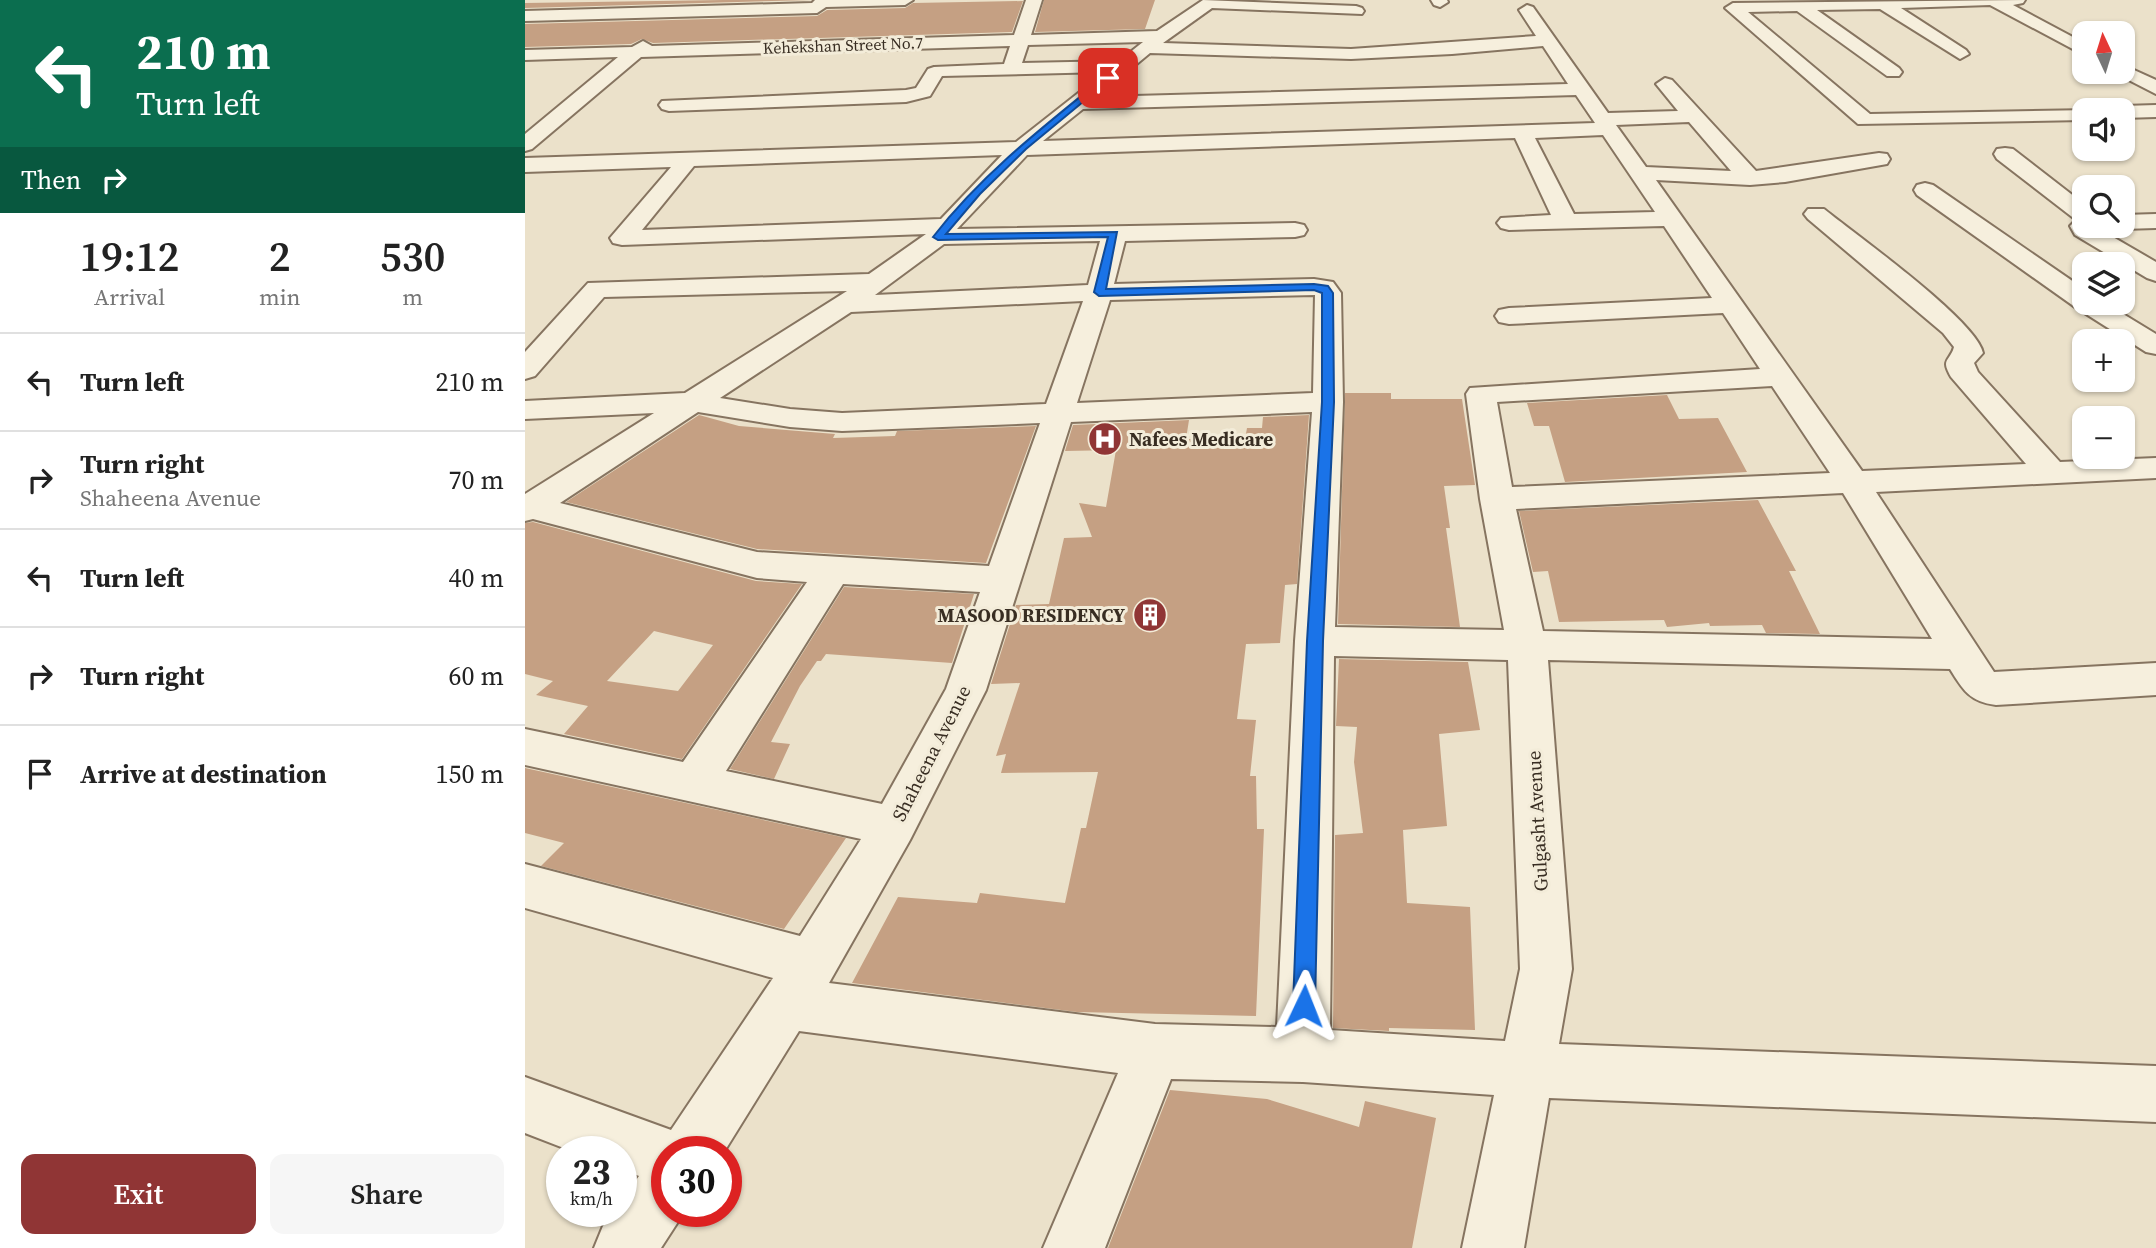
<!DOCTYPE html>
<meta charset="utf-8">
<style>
:root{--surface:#fff;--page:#f6f6f6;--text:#222;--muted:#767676;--line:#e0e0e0;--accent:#903535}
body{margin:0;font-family:"Source Serif 4",serif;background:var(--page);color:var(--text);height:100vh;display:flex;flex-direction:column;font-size:26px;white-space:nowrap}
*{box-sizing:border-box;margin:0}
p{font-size:23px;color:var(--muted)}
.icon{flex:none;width:38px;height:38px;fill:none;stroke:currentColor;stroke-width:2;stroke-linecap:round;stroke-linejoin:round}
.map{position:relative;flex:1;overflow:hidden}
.details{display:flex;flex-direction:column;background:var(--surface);width:525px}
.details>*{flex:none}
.top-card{background:#0b6e4f;color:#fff;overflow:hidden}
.needle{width:46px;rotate:356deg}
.buttons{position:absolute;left:1547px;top:21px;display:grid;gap:14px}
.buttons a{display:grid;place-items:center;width:63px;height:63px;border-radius:14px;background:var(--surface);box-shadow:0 2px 5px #0004;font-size:35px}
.speed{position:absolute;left:21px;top:1136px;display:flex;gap:14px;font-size:35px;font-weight:700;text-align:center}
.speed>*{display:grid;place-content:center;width:91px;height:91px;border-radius:50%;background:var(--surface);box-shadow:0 2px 5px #0004;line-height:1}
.speed small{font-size:18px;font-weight:400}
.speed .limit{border:10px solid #d22;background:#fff;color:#111}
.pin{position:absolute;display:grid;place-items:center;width:60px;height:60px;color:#fff;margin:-30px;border-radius:14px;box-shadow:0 4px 10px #0006}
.me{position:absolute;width:77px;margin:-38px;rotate:2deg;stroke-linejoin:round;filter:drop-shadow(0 0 5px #0008)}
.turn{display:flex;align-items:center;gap:24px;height:147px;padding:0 21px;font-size:32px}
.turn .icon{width:91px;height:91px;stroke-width:2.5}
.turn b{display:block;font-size:49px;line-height:60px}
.then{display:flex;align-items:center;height:66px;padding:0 21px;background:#0003;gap:14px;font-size:26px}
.eta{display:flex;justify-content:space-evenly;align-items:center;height:119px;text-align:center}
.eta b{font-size:42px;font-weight:600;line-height:49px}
.button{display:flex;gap:14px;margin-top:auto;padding:14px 21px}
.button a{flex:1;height:80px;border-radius:14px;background:var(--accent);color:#fff;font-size:28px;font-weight:600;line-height:80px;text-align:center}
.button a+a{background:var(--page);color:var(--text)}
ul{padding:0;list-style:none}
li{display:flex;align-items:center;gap:21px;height:98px;padding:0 21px;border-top:2px solid var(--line)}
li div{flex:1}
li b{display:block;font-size:26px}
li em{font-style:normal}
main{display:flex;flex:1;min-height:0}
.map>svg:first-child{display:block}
.building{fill:#c5a083;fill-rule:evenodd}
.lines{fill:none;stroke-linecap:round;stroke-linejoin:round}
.minor-casing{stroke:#867460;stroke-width:4}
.minor{fill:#f6efdd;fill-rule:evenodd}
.route{fill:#1a73e8;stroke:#114b97;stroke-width:2}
.labels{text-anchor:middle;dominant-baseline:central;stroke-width:6;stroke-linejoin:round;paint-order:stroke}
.far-street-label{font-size:16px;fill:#382d22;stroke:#f3ecd9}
.poi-label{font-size:19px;font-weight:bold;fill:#382d22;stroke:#f3ecd9;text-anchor:start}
.street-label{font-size:19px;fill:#382d22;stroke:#f3ecd9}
</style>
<main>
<section class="details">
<div class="top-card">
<div class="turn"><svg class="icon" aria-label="left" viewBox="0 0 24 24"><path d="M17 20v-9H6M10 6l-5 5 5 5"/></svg><div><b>210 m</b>Turn left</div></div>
<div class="then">Then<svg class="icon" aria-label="right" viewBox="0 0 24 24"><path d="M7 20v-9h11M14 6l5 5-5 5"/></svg></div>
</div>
<div class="eta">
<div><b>19:12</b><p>Arrival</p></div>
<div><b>2</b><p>min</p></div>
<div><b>530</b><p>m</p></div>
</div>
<ul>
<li><svg class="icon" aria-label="left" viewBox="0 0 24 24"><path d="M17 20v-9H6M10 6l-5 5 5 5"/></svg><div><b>Turn left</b></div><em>210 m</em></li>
<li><svg class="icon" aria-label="right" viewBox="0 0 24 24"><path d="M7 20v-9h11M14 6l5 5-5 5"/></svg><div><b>Turn right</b><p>Shaheena Avenue</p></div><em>70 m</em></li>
<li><svg class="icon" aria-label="left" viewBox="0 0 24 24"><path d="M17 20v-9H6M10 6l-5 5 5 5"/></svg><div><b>Turn left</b></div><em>40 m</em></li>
<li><svg class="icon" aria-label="right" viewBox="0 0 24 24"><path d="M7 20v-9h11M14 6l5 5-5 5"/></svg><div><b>Turn right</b></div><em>60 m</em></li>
<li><svg class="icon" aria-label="arrive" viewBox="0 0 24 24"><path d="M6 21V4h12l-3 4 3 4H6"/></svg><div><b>Arrive at destination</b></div><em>150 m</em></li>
</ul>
<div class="button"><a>Exit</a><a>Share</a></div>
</section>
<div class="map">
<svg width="1631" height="1248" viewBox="0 0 1631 1248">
<rect width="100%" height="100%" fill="#ebe1ca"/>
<path class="building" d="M198 0H286L0 8V3Z
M519 0H630L620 29 510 32Z
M498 1 487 32 128 43 117 39 106 44 0 47V24L292 16 302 10 380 8 388 3Z
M820 393H866V399H937L950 485 919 486 925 528H921L935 627 813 624Z
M1142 395 1154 419 1193 418 1222 472 1040 482 1024 426H1009L1002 403Z
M174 415 214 426 310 434 308 438 370 436 372 431 511 426 461 563 232 549 41 502Z
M784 415 772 584 760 585 755 643 721 644 712 719 731 720 725 776H731L732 829H739L731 1016 552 1012 327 983 373 897 452 903 455 893 540 903 556 828H561L573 772 476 773 481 754 471 756 495 683 466 684 491 605 524 604 539 538 567 537 554 503 581 507 591 450 540 451 548 425 664 420 661 439H720L722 428H737L738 417Z
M1233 500 1271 571H1264L1295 634 1241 633 1237 625 1185 626 1184 623 1142 627 1139 620 1034 622 1023 571 1008 572 994 511Z
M8 522 231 581 277 584 157 759 39 734 63 706 11 695 28 681 0 674V523ZM129 631 188 645 153 691 82 681Z
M319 587 449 594 427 663 301 654 296 661H292L275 686 246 742 265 744 249 779 205 769Z
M814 659 943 662 955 730 914 734 922 826 878 830 882 903 945 907 950 1030 864 1028V1031L808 1028 810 835 838 833 829 762 832 727 811 726Z
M0 768 321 838 259 929 16 866 39 843 0 833Z
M645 1090 742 1099 834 1127 840 1101 911 1118 887 1248H583Z"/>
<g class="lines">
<g class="minor-casing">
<path id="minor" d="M290 0H388L380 5 301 7 292 13 0 21V11L287 3Z
M501 0H517L506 35 632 31 678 0 831 6 837 8 839 11 837 14 687 8 638 43 826 49 1011 36 994 10 1002 5 1008 7 1083 113 1153 111 1131 84 1140 78 1147 80 1231 171 1354 153 1362 154 1365 159 1362 164 1260 182 1225 185 1131 180 1337 471 1501 464 1426 377C1415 358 1425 362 1429 347L1418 333 1283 219 1279 214 1283 209H1299C1330 234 1452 321 1458 353L1449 363 1453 372 1535 462 1631 458V478L1351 492 1469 672 1631 663V695L1471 705C1445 702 1438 690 1425 669L1023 660 1047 969 1034 1044 1631 1066V1122L1024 1098 999 1248H937L969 1095 778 1082 646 1079 580 1248H518L593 1073 274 1031 199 1152H142V1211H160L136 1248H69L78 1226 89 1211H96V1201L114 1176 96 1169V1152H49L0 1133V1077L146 1130 248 978 0 908V864L275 936 336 839 0 765V729L158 762 282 582 232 578 8 519 0 521V494L129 413 0 419V401L160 393 322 291 79 297 10 376 0 379V352L63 283 344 274 401 234 97 245 88 243 85 238 146 167 0 172V158L491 142 580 72 417 76 405 96 381 102 144 111 137 109 134 105 137 101 381 90 391 88 403 69 409 67 479 64 485 46 116 57 7 149 0 151V134L93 57 0 60V50L107 47 118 41 127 46 489 35ZM618 42 594 61 497 63 503 45ZM1018 46 1043 84 572 97 625 53 826 59 927 54ZM1051 95 1070 123 518 141 558 109ZM1164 122 1206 171 1121 167 1091 125ZM1078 135 1130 212 1049 214 1010 138ZM990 138 1026 215 976 218 972 223 976 228 984 230 1139 226 1187 298 984 308 974 310 970 316 974 322 984 324 1198 313 1235 369 945 388 941 394 955 499 979 630 810 627 818 402 816 293 808 282 789 279 589 284 600 241 770 237 779 235 782 230 779 225 770 223 432 229 502 155ZM477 155 416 219 117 230 169 166ZM575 241 563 285 350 295 419 244ZM790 295 788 393 552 403 585 300ZM558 301 521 404 317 413 265 409 195 398 326 312ZM1247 386 1305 473 987 487 972 402ZM173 412 265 427 317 431 515 423 464 566 232 552 35 503ZM787 412 770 641 752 1027 630 1024 304 983 385 840 461 690 546 422ZM1318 493 1407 639 1018 631 991 509ZM318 584 455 592 421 689 357 804 201 771ZM809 656 983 660 995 969 980 1041 805 1030Z
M906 0H922L923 2 915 7 909 5Z
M1500 0 1498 3 1488 5 1559 43V55L1465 5 1376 8 1441 50 1444 54 1435 59 1355 9 1292 10 1374 68 1377 72 1374 76H1362L1272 11 1223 12 1345 114 1566 110H1559V120L1333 124 1200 8 1208 3Z
M1598 65 1631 80V94L1592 74 1590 72H1598Z
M1631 105V117L1598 118V110H1589L1598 106Z
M1480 148 1488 149 1559 204V226H1569L1631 262V281L1622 278 1550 235 1545 226 1551 220 1472 159 1469 154 1472 149Z
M1400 183 1408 185 1559 289V303H1580L1631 334V354L1621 352 1550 307 1392 195 1389 190 1392 185Z
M1631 214V228L1598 229 1589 226H1598V215Z"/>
</g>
<use href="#minor" class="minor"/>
</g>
<path class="route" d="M581 76 587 78 501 149 455 194 421 234 592 232 581 289 789 284 803 286 808 293 809 402 798 641 790 1006 787 1013 779 1016 771 1013 768 1006 782 641 797 402V293L789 290 574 296 569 292 583 237 413 240 408 237C457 174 519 126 581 76Z"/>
<defs>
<g id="hospital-disc" transform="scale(1.75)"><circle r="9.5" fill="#903535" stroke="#f3ecd9"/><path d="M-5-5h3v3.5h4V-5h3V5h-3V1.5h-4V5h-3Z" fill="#fff"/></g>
<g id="building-disc" transform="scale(1.75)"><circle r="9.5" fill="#903535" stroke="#f3ecd9"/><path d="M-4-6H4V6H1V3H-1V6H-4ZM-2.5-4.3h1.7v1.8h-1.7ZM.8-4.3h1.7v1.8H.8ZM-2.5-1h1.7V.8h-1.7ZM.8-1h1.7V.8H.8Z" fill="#fff"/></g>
</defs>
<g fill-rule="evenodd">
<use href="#hospital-disc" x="580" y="439"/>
<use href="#building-disc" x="625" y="615"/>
</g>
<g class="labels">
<g class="far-street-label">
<text transform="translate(318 45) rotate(-2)">Kehekshan Street No.7</text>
</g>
<g class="poi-label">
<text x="604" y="439">Nafees Medicare</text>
<text x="600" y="615" text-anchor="end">MASOOD RESIDENCY</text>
</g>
<g class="street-label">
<text transform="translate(406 753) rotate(-63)">Shaheena Avenue</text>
<text transform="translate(1012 821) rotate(-93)">Gulgasht Avenue</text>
</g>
</g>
</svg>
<div class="buttons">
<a><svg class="needle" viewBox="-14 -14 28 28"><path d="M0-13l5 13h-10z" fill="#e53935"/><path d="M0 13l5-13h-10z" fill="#767676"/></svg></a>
<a><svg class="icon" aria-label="sound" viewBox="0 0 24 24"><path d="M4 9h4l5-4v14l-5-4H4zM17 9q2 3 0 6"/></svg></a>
<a><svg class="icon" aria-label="search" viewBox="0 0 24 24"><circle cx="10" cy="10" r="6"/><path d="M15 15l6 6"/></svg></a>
<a><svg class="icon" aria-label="layers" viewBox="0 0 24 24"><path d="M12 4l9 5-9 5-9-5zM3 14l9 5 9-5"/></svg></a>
<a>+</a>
<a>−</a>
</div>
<div class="speed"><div>23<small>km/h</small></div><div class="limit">30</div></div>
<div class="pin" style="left:583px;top:78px;background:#d93025"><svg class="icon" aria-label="arrive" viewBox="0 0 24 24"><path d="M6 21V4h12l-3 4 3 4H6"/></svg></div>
<svg class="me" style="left:779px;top:1006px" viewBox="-20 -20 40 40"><path d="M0-17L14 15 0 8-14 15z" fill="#1a73e8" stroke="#fff" stroke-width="4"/></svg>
</div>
</main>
